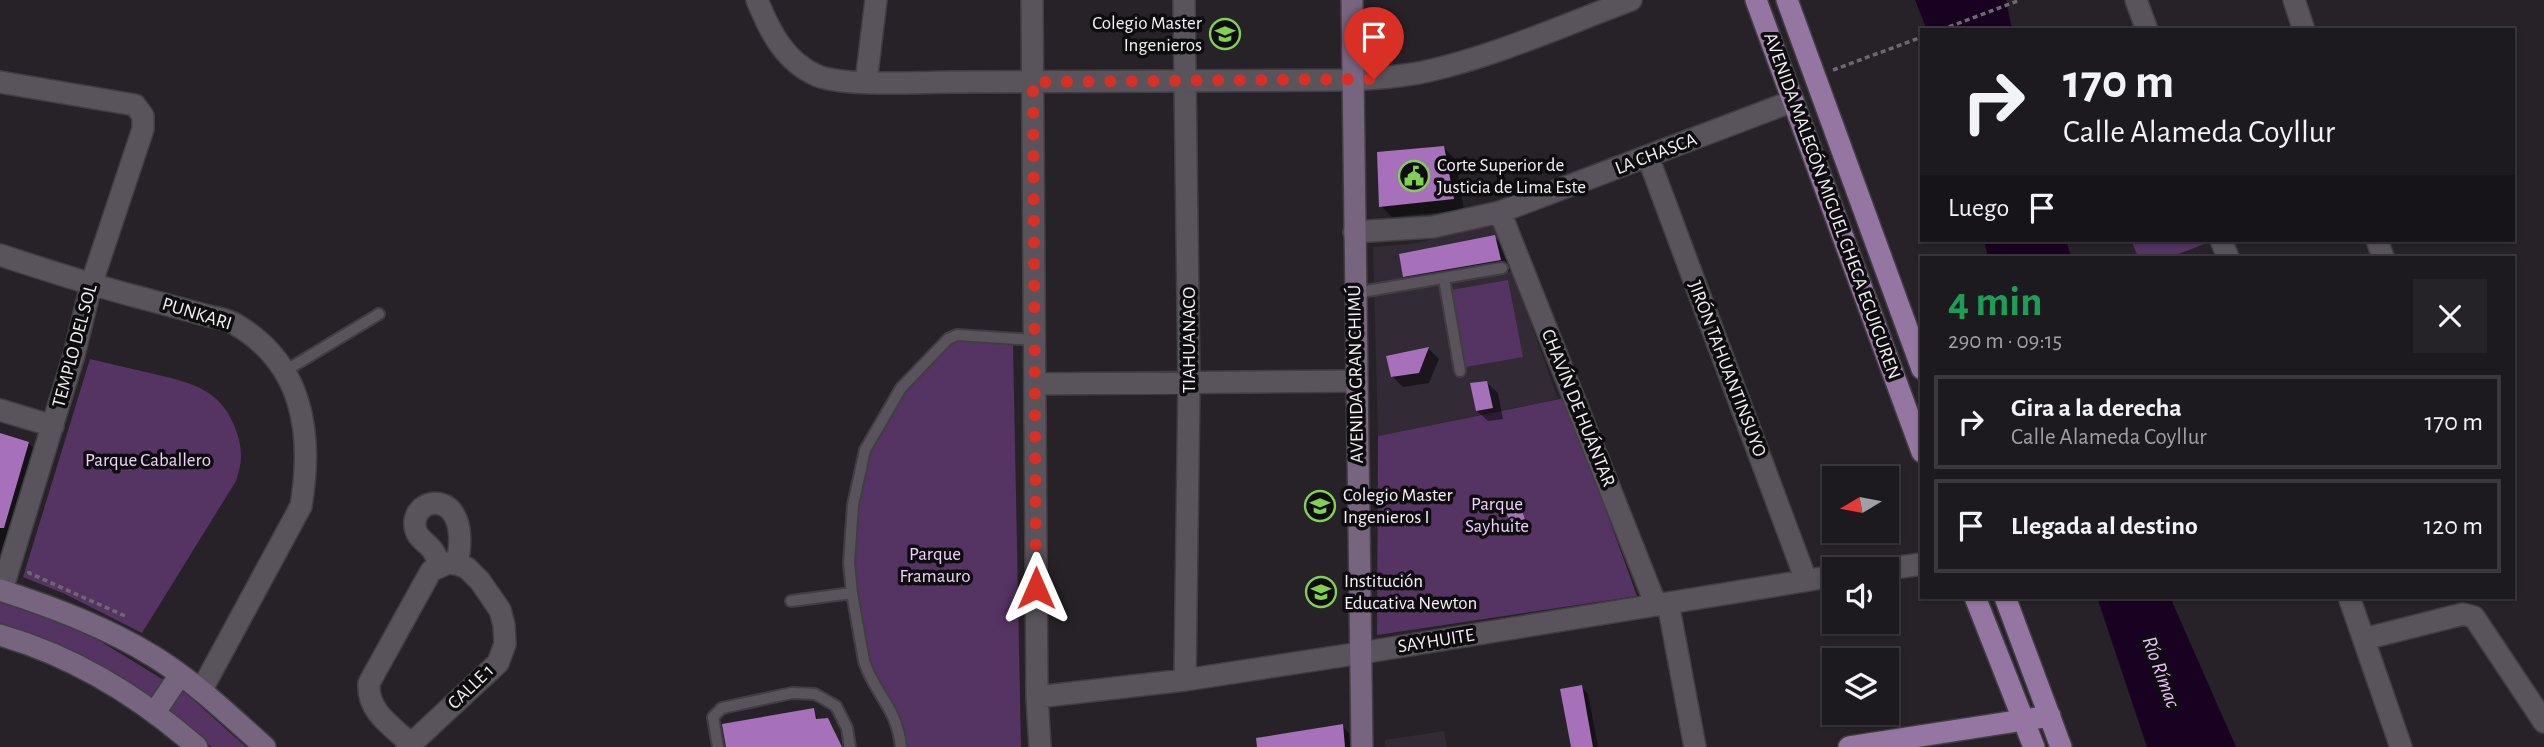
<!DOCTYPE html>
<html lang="es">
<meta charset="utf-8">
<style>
:root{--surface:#1c1a1e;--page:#252327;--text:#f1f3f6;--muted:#a0a1a4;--line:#3a383c}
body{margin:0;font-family:"Alegreya Sans",sans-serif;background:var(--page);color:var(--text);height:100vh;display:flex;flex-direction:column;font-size:26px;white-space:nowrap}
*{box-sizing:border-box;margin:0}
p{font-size:23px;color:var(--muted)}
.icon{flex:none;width:38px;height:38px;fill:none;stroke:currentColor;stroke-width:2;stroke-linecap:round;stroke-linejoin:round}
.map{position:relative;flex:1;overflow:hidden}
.drawer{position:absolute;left:1920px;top:256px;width:595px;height:343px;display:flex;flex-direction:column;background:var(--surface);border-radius:0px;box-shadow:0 2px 5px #0004,0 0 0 2px var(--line)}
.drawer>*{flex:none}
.hud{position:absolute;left:1920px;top:28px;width:595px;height:214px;border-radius:0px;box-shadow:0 2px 5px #0004,0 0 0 2px var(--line);background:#1c1a1e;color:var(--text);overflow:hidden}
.needle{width:46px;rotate:260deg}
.controls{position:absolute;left:1822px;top:466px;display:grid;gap:14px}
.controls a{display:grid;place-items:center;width:77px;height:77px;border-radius:0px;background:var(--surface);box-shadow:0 2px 5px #0004,0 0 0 2px var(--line);font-size:35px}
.pin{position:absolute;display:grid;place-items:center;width:60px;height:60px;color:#fff;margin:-72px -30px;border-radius:50% 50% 50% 0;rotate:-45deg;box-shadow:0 0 7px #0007}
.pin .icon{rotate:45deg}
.me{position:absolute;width:77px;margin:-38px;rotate:0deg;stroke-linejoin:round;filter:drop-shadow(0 0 5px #0008)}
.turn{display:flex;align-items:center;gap:24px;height:147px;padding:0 28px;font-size:32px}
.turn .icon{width:91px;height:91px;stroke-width:2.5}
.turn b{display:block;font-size:49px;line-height:60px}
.then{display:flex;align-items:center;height:66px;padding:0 28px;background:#0003;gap:14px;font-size:26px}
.round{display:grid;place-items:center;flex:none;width:74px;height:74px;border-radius:0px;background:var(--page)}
.headline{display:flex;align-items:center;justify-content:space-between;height:119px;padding:0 28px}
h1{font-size:42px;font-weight:700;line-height:52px;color:#1e9e55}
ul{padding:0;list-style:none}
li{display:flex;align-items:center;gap:21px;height:94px;margin:0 14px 10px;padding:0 14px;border:4px solid var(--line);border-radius:0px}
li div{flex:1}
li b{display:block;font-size:26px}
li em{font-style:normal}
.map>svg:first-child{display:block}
.built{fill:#322a35}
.green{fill:#553363}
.water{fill:#190122}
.shadow{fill:#0007}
.building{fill:#a670bb}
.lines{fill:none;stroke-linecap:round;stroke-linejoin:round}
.lane-casing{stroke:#413e43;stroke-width:14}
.street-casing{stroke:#413e43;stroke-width:24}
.secondary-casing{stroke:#413e43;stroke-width:24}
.primary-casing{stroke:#413e43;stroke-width:24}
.path{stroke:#6d696f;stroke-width:3.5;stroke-dasharray:5 3.5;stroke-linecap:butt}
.lane{stroke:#59545b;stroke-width:10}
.street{stroke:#59545b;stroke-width:21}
.secondary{stroke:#77647e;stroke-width:21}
.primary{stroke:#9575a2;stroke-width:21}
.route{stroke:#d93025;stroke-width:12;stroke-dasharray:0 21.6}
.labels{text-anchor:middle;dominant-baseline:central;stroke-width:7;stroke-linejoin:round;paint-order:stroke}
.poi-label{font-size:19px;fill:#f4f1f5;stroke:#0e0c0f;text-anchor:start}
.street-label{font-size:19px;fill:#f4f1f5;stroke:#0e0c0f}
.park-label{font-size:19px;fill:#eed2fa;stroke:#0e0c0f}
.water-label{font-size:21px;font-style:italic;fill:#eac0fb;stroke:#0e0c0f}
</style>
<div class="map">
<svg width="2544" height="747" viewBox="0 0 2544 747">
<rect width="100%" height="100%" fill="#262228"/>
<path class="built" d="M1496 225 1558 399 1378 436 1373 247 1411 244Z
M1444 731 1447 747H1385V740Z"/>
<path class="green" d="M2131 240H2212V241L2171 257H2138Z
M1508 280 1523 357 1465 367 1451 290Z
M950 341 1013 344 1021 747H904L867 664 853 567 857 513 872 445 901 392Z
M90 359C111 364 133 369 154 374 193 383 223 390 237 433 243 452 242 462 236 481L142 633 65 594 23 577Z
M1565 398 1637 596 1377 635 1378 436Z
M0 600 78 628 123 655 188 695 246 747H212C193 730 173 717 152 702 104 669 56 641 0 624Z"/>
<path class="water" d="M1915 0H2006L2012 30H1927Z
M1984 240H2066L2071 257H1988Z
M2097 597H2170L2236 747H2147Z"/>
<path class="shadow" d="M1444 148 1455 159 1464 210 1392 217 1381 206Z
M1494 237 1505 247 1511 271 1415 287 1404 276Z
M1429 349 1439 359 1429 383 1403 387 1392 376 1388 357Z
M1487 383 1498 393 1503 419 1488 421 1477 411Z
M0 435 28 443 36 450 0 563Z
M1516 500 1527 522 1515 527 1512 523Z
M1581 687 1588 694 1598 747H1572Z
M814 710 818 721 827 720 831 723 841 747H727Z
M1342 726 1349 733 1351 747H1281Z"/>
<path class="building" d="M1444 146 1454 199 1379 207 1377 152Z
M1495 235 1501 260 1403 277 1399 254Z
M1429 347 1419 373 1391 377 1386 356Z
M1487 381 1493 408 1476 411 1470 383Z
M0 433 29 442 4 528H0Z
M1517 498 1525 519 1511 524 1502 503Z
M1582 685 1593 747H1571L1560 689Z
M814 708 816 719 828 718 842 747H726L722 724Z
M1343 724 1345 747H1257L1256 738Z"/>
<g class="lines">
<g class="lane-casing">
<path id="lane" d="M1444 279 1460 371
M1355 293 1502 268
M285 371 379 314
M791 601 852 593
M718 747 713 717 722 708 792 693 815 694 836 706 847 728 850 747
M901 747C897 707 875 695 864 661L852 593 849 563 853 505 865 450 901 388 948 339 957 335 1035 340"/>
</g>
<g class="street-casing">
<path id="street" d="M757 0C770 32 785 62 818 76 847 87 922 82 955 82 1088 82 1221 81 1353 80 1378 78 1403 77 1428 71 1498 55 1564 25 1631 0
M1032 0 1037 697 1040 747
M1184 0 1189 383 1185 680
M2136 0 2147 30
M2294 0 2304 30
M0 82 135 105 143 116V129L91 285 74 355 2 590
M866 82 876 0
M1648 157 1806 580
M1500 212 1656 605
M1354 232 1433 227 1500 212 1793 101
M2221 240 2228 257
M2377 240 2383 257
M0 255C46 270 91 285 138 297 160 303 183 309 205 315 215 318 227 319 235 324 304 364 313 434 301 506L201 691
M1035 384 1356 381
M0 410 53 426
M440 566C438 561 436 555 433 551 428 543 419 540 416 531 405 496 474 482 457 564
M1886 569 1922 564
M2349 597 2401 747
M1668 603 1695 747
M2364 639 2463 614 2474 617 2544 722
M1037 697 1185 680 1361 653 1834 576
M407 747 411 744 498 663 505 644 504 625 500 610 480 581 467 568 457 564 448 563 431 571 369 683C367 712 392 726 411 744"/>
</g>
<g class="secondary-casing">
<path id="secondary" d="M1352 0 1362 747
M0 590C52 607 106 627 153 656 194 681 229 715 265 747
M0 635C73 656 140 697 197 747
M155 712 180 675"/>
</g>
<g class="primary-casing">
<path id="primary" d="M1756 0 1922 452
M1787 0 1922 369
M1975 597 2034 747
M2005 597 2061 747
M1849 747 2050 716"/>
</g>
<path class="path" d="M1941 30 2020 0
M1833 70 1922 37
M29 571V573L125 616"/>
<use href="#lane" class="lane"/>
<use href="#street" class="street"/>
<use href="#secondary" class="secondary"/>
<use href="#primary" class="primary"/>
</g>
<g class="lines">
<path class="route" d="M1036 588 1033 82 1374 79"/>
</g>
<defs>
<g id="school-ring" transform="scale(1.575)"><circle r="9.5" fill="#0e0c0f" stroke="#80d052" stroke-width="1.5"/><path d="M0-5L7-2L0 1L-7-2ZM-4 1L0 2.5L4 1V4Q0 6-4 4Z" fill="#80d052"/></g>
<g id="civic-ring" transform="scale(1.575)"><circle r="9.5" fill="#0e0c0f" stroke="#80d052" stroke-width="1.5"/><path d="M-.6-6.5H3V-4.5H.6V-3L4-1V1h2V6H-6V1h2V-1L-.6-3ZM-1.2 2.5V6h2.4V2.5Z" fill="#80d052"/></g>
</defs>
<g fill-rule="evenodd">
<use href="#school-ring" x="1225" y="34"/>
<use href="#civic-ring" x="1414" y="176"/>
<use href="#school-ring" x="1320" y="506"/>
<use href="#school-ring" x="1321" y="592"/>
</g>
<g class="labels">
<g class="poi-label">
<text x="1202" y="23" text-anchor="end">Colegio Master<tspan x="1202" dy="22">Ingenieros</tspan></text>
<text x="1437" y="165">Corte Superior de<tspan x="1437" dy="22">Justicia de Lima Este</tspan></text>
<text x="1343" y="495">Colegio Master<tspan x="1343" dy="22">Ingenieros I</tspan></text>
<text x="1344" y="581">Institución<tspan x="1344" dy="22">Educativa Newton</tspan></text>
</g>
<g class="street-label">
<text transform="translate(1656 154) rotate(-21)">LA CHASCA</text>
<text transform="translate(1832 206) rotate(70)">AVENIDA MALECÓN MIGUEL CHECA EGUIGUREN</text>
<text transform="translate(197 314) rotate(17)">PUNKARI</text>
<text transform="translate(1189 340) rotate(-90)">TIAHUANACO</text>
<text transform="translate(75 346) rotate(-75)">TEMPLO DEL SOL</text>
<text transform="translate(1727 369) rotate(69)">JIRÓN TAHUANTINSUYO</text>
<text transform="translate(1356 374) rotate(-91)">AVENIDA GRAN CHIMÚ</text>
<text transform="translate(1578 408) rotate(68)">CHAVÍN DE HUÁNTAR</text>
<text transform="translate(1436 641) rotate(-9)">SAYHUITE</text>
<text transform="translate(471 687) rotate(-44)">CALLE 1</text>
</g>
<g class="park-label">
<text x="148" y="460">Parque Caballero</text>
<text x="1497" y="504">Parque<tspan x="1497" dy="22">Sayhuite</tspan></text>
<text x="935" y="554">Parque<tspan x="935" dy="22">Framauro</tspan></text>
</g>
<g class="water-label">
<text transform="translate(2161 672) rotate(70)">Río Rímac</text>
</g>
</g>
</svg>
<div class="controls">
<a><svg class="needle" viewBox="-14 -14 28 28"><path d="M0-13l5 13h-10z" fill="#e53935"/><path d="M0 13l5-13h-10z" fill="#a0a1a4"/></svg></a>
<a><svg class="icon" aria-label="sound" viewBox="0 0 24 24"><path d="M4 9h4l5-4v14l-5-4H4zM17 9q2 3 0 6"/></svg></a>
<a><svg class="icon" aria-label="layers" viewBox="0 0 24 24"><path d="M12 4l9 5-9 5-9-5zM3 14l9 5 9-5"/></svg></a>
</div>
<div class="pin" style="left:1374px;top:79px;background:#d93025"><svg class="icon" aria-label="arrive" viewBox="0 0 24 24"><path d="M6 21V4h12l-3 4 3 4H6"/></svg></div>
<svg class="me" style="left:1036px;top:588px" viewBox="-20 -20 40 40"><path d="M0-17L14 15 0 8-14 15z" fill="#d93025" stroke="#fff" stroke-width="4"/></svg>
<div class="hud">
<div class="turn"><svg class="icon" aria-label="right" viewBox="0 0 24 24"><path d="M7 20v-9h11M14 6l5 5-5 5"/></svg><div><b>170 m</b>Calle Alameda Coyllur</div></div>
<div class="then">Luego<svg class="icon" aria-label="arrive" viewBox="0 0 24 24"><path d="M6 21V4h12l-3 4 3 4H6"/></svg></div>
</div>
<section class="drawer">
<div class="headline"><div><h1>4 min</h1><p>290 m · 09:15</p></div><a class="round"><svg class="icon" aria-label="close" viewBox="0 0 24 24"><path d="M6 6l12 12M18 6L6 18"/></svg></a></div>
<ul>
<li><svg class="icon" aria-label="right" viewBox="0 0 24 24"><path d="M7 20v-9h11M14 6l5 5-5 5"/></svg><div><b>Gira a la derecha</b><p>Calle Alameda Coyllur</p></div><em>170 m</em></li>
<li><svg class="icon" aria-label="arrive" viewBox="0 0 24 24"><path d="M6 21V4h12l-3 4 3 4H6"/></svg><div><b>Llegada al destino</b></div><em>120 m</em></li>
</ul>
</section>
</div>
